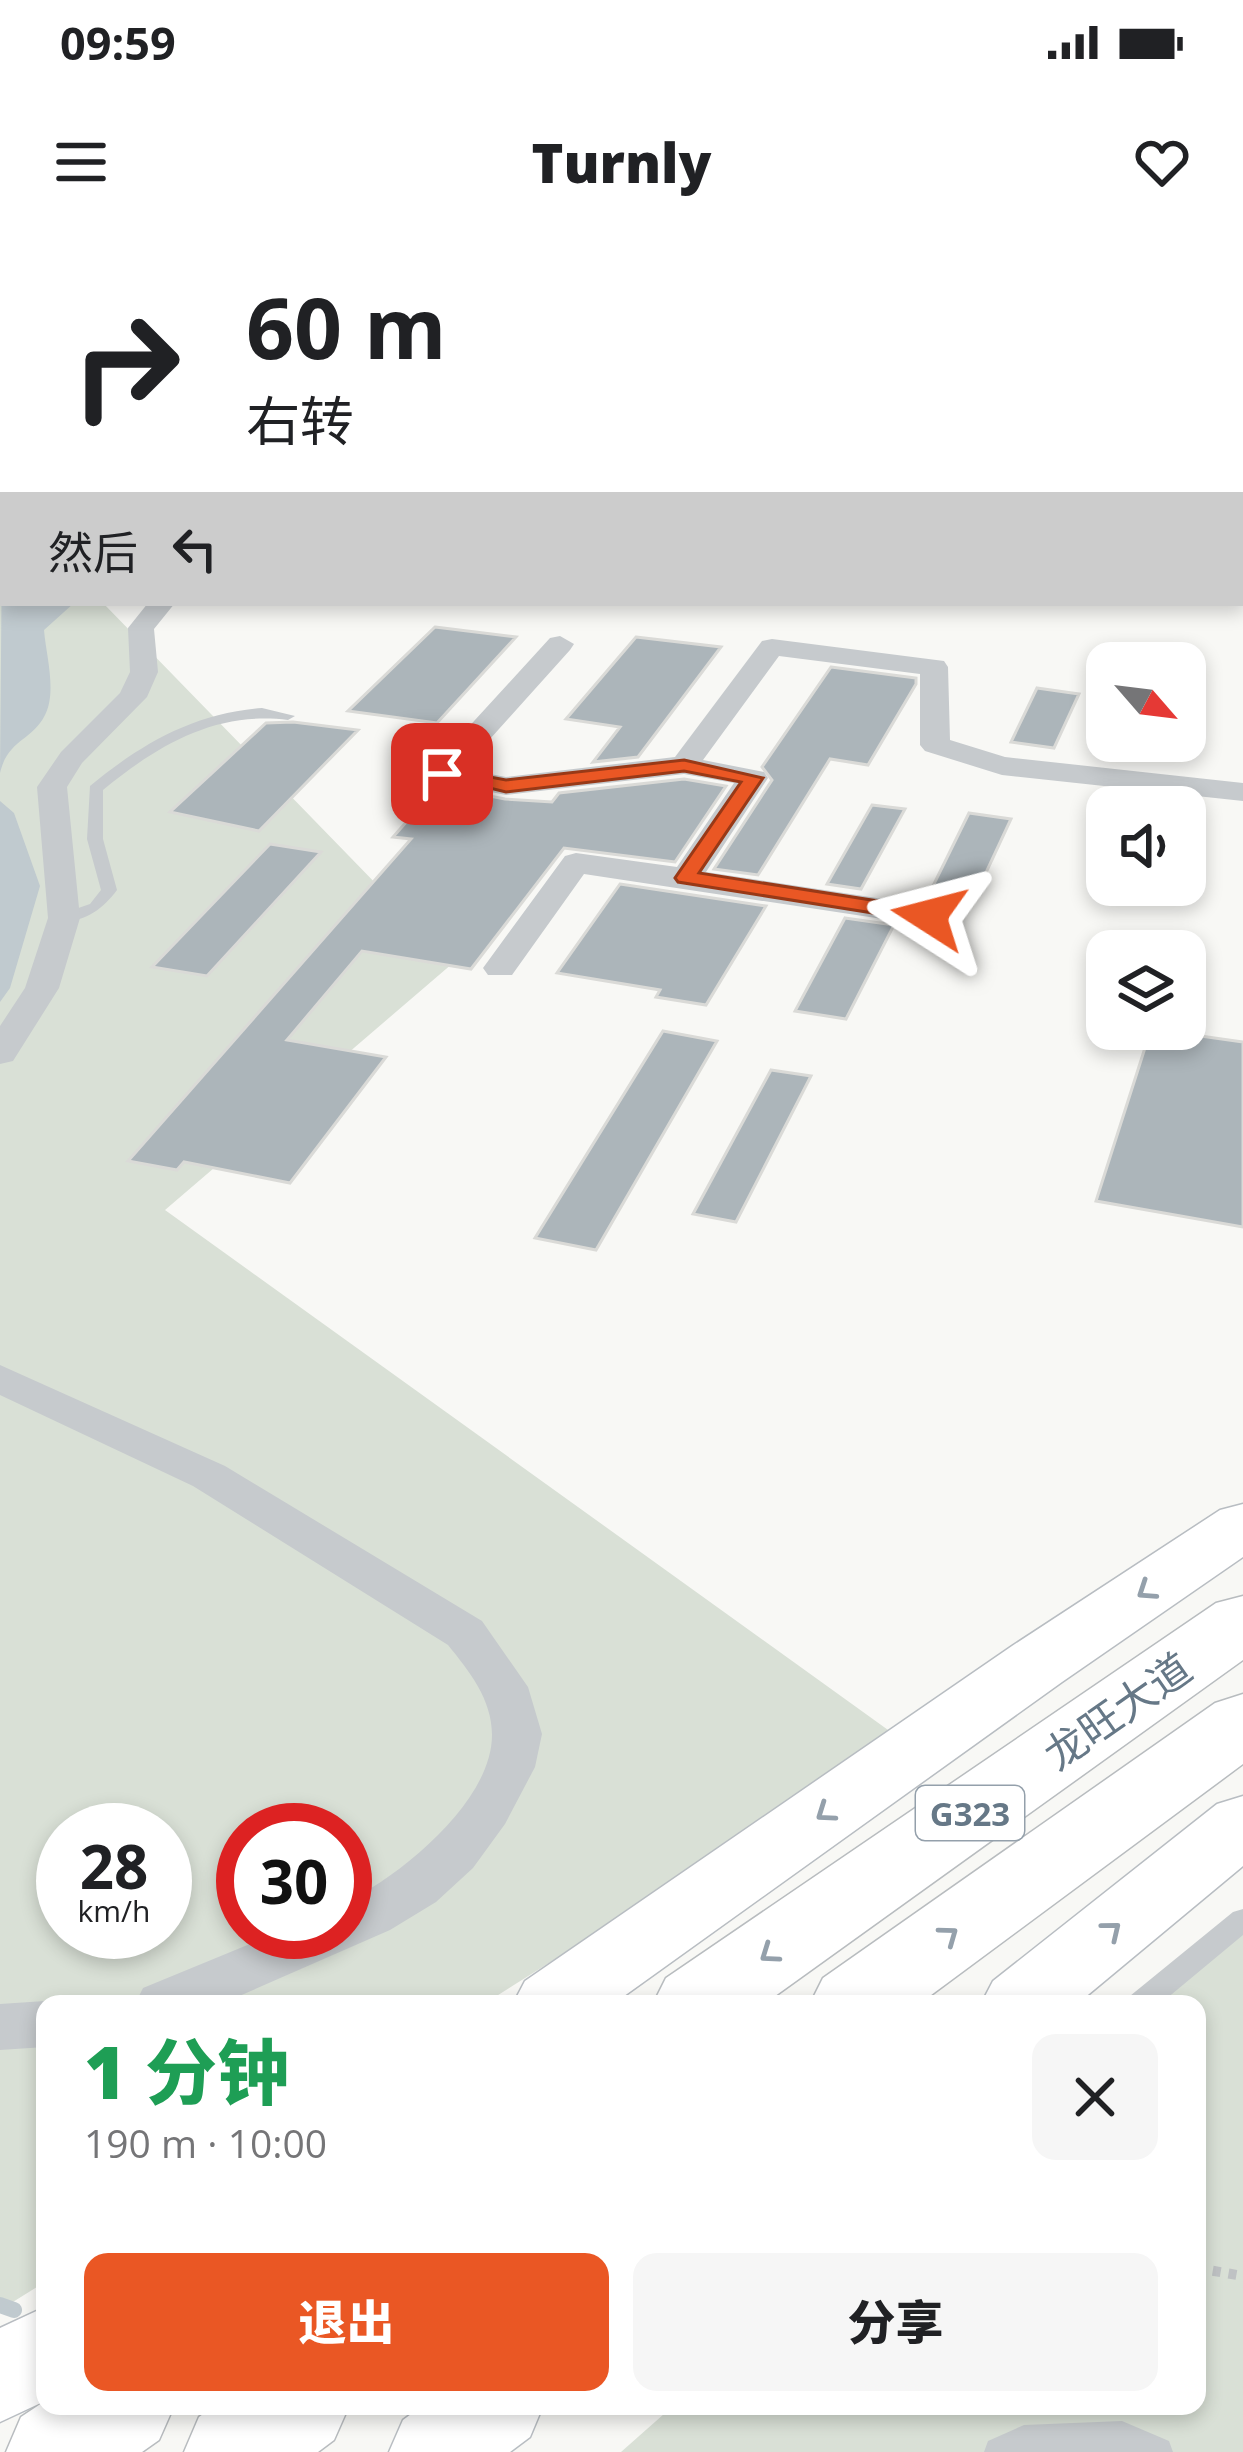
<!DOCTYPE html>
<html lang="zh">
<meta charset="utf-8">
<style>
:root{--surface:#fff;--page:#f6f6f6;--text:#202124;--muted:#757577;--accent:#ea5724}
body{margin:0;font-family:"Open Sans","Noto Sans SC",sans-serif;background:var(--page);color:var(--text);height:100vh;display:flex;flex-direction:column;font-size:45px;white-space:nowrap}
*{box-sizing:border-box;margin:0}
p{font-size:39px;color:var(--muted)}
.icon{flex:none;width:66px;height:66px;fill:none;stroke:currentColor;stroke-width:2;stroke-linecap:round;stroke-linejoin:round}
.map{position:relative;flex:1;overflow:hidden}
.side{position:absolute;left:36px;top:1755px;width:1170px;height:420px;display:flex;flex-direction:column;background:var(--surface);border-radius:24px;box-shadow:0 6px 18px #0003}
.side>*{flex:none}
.top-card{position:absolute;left:0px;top:0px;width:1245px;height:366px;box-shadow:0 6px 18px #0003;background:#fff;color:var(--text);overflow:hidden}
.needle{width:78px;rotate:118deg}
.tools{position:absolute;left:1086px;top:402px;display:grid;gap:24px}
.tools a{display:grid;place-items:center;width:120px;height:120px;border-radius:24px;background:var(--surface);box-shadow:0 6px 18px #0003;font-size:60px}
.speed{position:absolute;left:36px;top:1563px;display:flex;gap:24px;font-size:60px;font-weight:700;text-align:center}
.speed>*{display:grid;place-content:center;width:156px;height:156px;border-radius:50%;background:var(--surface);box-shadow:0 6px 18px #0003;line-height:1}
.speed small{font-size:30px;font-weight:400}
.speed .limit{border:18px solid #d22;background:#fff;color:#111}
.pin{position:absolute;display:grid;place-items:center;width:102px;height:102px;color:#fff;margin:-51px;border-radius:24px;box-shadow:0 6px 18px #0006}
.me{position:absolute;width:132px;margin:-66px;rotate:279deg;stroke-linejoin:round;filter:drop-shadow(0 0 9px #0008)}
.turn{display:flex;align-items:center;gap:42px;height:252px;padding:0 48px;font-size:54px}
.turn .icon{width:156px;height:156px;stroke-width:2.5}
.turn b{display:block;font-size:84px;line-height:102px}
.then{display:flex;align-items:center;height:114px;padding:0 48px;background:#0003;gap:24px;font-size:45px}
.round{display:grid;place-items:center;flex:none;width:126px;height:126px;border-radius:24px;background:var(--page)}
.overview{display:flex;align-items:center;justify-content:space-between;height:204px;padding:0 48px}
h1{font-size:72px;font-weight:800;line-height:90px;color:#1e9e55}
.action{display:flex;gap:24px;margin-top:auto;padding:24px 48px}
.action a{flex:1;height:138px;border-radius:24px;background:var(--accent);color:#fff;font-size:48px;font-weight:800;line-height:138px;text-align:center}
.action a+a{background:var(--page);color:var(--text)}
.status{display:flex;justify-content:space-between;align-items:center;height:84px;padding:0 60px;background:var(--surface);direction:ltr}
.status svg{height:33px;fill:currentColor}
header{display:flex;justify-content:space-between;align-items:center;height:156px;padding:0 48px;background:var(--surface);font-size:54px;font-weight:800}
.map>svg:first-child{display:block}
.green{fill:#d9e0d6;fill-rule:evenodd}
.water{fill:#c0cacf}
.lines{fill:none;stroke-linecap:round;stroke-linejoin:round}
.stream{stroke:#c0cacf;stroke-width:16}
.building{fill:#acb5ba;stroke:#dadad7;stroke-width:3}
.secondary-casing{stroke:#b8bdc2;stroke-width:3}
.highway-casing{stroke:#b8bcbf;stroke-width:3}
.path{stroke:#bfc2c4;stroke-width:10;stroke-dasharray:8 8;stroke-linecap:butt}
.lane{fill:#c6cacd;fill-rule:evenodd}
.street{fill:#c6cacd;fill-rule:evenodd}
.secondary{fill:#fff;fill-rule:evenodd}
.highway{fill:#fff;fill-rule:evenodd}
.oneway{stroke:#94a0ab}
.route{fill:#ea5724;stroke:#983917;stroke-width:3}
.labels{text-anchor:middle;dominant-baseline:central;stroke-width:12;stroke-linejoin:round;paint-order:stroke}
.shield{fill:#fff;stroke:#94a0ab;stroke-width:3}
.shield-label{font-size:33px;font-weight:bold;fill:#667887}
.near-street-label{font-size:42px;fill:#667887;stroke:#fff}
</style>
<div class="status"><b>09:59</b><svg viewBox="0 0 49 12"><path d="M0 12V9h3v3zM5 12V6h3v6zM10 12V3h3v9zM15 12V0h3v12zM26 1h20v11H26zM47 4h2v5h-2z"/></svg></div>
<header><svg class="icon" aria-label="menu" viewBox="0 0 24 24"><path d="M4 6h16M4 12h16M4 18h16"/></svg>Turnly<svg class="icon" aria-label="heart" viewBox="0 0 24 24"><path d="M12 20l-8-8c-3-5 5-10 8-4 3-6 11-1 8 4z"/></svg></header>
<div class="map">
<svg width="1243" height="2212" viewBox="0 0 1243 2212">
<rect width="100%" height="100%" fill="#f8f8f5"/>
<path class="green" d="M0 0H405L3 3 0 184Z
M103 363 453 723 165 970 902 1500 484 1764H45V2042L0 2070V364ZM63 1590H165V1692H63ZM243 1590H345V1692H243Z
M1243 1688V2212H621L673 2166H1197V1764H1151Z"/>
<path class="water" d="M3 183V363H74L44 390C46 415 57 452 45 475 32 501 8 499 0 533Z
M0 561 14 573 40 646 10 748 0 762Z"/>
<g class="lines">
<path class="stream" d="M0 2065 14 2070"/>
</g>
<path class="building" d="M435 387 516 397 437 483 348 471Z
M636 397 721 407 638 517 593 522 620 487 566 479Z
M831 427 916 438V444L868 525 830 519 758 635 714 629 772 540 762 527Z
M1037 448 1079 454 1054 508 1011 502Z
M293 482 358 490 259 591 170 572 266 483Z
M684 539 726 546 675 622 564 608 471 729 362 711 287 800 386 817 290 943 184 922 177 930 128 921 411 599 393 597 438 546 505 559 552 562 559 553Z
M872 565 905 569 861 649 827 644Z
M969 573 1011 579 970 667 926 660Z
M270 604 321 612 207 736 152 727Z
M620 644 766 666 706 765 656 757 660 750 557 733Z
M845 678 894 685 846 779 795 771Z
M1151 789 1243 802V987L1096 961Z
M663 791 717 801 596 1010 535 998Z
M771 830 811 836 736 982 693 974Z"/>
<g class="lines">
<g class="secondary-casing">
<path id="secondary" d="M1243 1264V1317L1062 1442 613 1764H513L525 1741 1012 1406 1220 1270Z
M1243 1556V1626L1077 1764H981L993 1741 1217 1564Z
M45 2067V2161L0 2182V2088Z
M422 2166H543L530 2197 510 2212H389L403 2180Z"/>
</g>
<g class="highway-casing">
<path id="highway" d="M1243 1356V1420L764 1764H653L666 1738 1216 1363Z
M1243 1454V1524L919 1764H810L823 1738 1215 1463Z
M45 2161V2166H174L159 2200 142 2212H6L21 2177Z
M214 2166H349L334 2200 318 2212H184L199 2177Z"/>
</g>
<path class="path" d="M1197 2028 1243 2036"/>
<path class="lane" d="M262 468 295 476 288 480C215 471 158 505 103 550V599L117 650C102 670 84 683 58 681V675L90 664 101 650 87 599 90 546C141 504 194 473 262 468Z
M1243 1669V1695L1160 1764H1126L1130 1756 1233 1672Z
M1122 2181 1169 2201 1173 2212H984L988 2201 1024 2185Z"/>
<path class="street" d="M3 52V65L0 66V53Z
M148 363H175L154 389 158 432 147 457 82 523 67 547 80 678 59 748 13 821 0 824V786L25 748 48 678 37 547 61 512 120 453 130 432 128 388Z
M560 396 574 404 570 410 463 529 506 537 675 517 762 401 772 399 944 421 948 427 950 500 1005 517 1243 543V561L1002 535 925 511 920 505V434L779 416 703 520 764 532 768 538 706 632 929 666 941 669 945 676 941 683 929 686 584 634 512 735H488L483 728 565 616 576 613 677 627 734 543 684 534 506 555 431 540 427 534 431 528 550 398Z
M0 1125 225 1226 482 1381 528 1447 542 1494 535 1527 505 1584 473 1628 436 1662 390 1690 221 1764H135L143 1748 279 1692H345V1663C400 1636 492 1562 492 1495 492 1459 469 1431 448 1405L193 1246 0 1155Z
M45 1761 55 1764H45V1807L0 1810V1764Z"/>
<use href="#secondary" class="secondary"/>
<use href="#highway" class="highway"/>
</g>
<defs><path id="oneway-chevron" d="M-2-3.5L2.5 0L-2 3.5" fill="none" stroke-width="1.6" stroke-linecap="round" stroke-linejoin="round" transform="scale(3)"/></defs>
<g class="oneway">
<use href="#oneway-chevron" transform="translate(1146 1351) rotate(146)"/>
<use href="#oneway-chevron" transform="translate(825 1573) rotate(145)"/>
<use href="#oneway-chevron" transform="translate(1112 1690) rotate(-39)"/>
<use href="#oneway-chevron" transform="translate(949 1695) rotate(-36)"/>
<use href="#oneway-chevron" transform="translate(769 1714) rotate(145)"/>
</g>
<path class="route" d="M684 520 763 538 699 633 929 669 940 676 929 682 678 642 675 638 741 542 684 531 506 552 432 534 442 528 506 540Z"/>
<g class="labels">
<rect class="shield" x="916" y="1546" width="108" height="54" rx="9"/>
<g class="shield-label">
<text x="970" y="1573">G323</text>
</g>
<g class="near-street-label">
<text transform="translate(1117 1470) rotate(-35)">龙旺大道</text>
</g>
</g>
</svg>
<div class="tools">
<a><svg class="needle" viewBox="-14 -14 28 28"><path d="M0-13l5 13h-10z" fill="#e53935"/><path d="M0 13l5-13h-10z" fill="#757577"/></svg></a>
<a><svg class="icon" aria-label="sound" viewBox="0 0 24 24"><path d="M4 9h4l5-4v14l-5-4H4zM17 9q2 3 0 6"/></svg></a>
<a><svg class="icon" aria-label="layers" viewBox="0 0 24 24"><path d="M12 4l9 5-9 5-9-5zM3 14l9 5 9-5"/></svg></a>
</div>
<div class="speed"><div>28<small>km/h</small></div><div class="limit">30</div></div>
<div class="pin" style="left:442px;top:534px;background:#d93025"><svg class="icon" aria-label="arrive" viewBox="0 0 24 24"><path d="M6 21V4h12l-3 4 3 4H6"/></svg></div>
<svg class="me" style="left:929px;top:676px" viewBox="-20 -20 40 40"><path d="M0-17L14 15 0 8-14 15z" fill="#ea5724" stroke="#fff" stroke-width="4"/></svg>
<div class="top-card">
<div class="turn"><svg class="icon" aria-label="right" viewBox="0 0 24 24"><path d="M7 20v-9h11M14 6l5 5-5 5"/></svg><div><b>60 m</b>右转</div></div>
<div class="then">然后<svg class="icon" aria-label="left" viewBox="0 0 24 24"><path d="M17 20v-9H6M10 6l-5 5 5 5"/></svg></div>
</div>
<section class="side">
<div class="overview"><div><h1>1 分钟</h1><p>190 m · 10:00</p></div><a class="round"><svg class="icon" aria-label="close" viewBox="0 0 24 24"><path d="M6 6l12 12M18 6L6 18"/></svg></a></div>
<div class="action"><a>退出</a><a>分享</a></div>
</section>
</div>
